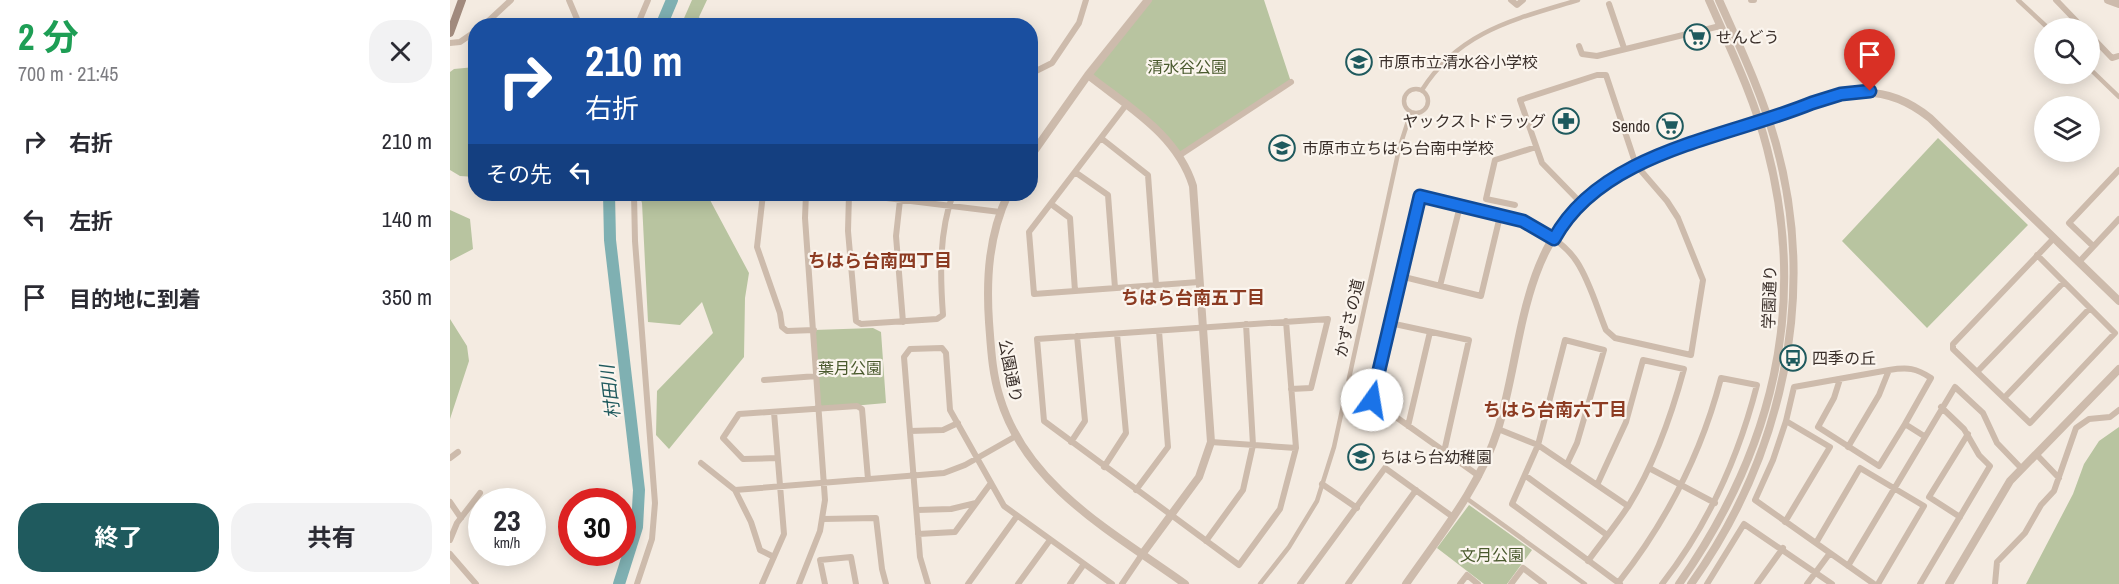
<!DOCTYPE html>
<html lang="ja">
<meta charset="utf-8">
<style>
:root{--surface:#fff;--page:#f2f2f3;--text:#2b2b33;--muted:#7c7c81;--accent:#1f5a5e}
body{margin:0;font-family:"Archivo Narrow","Noto Sans JP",sans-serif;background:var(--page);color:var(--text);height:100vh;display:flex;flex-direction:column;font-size:22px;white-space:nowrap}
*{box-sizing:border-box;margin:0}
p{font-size:20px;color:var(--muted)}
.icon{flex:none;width:33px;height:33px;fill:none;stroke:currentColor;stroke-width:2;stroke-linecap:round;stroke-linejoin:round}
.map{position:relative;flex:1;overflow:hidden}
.sheet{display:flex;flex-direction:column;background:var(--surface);width:450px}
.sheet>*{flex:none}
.hud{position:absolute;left:18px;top:18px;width:570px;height:183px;border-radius:24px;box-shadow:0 3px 15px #0003;background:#1a4fa0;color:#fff;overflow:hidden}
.tools{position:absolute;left:1584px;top:18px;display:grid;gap:12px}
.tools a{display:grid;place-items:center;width:66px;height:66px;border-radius:50%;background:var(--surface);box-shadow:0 3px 15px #0003;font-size:30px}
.speed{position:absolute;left:18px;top:488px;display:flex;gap:12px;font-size:30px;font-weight:700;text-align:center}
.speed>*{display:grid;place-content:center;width:78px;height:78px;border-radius:50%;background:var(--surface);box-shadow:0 3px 15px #0003;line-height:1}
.speed small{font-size:15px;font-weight:400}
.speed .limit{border:9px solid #d22;background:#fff;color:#111}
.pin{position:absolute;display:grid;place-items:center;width:51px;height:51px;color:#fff;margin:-62px -26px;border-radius:50% 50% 50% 0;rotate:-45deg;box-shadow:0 0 6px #0007}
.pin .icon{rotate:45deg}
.me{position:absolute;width:66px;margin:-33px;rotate:13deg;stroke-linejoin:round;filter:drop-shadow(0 0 4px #0008)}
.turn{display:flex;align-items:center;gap:21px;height:126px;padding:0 18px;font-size:27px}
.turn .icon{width:78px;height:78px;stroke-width:2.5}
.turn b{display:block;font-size:42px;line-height:51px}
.then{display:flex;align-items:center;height:57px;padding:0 18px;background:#0003;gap:12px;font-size:22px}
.round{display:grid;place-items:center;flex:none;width:63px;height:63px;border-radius:24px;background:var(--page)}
.headline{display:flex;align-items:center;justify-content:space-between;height:102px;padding:0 18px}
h1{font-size:36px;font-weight:700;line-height:45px;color:#1e9e55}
.primary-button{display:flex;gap:12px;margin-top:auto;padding:12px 18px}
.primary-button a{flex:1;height:69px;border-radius:24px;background:var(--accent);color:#fff;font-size:24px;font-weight:700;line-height:69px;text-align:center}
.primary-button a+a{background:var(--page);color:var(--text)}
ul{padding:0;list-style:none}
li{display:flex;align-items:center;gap:18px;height:78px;padding:0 18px}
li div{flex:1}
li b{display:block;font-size:22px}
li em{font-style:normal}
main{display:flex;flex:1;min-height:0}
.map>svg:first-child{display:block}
.green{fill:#b8c4a0}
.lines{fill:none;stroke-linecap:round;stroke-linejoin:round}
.river{stroke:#7fb0b2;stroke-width:12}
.pedestrian{stroke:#cdbbac;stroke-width:4.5}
.minor{stroke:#cdbbac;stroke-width:6}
.tertiary{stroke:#cdbbac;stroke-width:8}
.secondary{stroke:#a18a7d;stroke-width:8}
.route-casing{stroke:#114b97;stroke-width:15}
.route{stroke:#1a73e8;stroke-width:10}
.labels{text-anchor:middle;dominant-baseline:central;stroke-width:4.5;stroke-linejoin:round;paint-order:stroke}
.poi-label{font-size:16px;fill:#3b302b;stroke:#fbf5ee;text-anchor:start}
.park-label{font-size:16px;fill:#4a5a2e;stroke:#fbf5ee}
.street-label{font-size:16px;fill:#3b302b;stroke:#fbf5ee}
.neighbourhood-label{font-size:18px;font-weight:bold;fill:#8c3b22;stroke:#fbf5ee}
.water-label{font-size:18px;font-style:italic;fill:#1f5a5e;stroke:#fbf5ee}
</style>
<main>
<section class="sheet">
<div class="headline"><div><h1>2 分</h1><p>700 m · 21:45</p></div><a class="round"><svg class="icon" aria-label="close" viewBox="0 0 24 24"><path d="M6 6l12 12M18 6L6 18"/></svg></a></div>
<ul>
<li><svg class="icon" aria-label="right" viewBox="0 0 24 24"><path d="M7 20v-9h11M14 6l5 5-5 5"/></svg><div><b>右折</b></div><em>210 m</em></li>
<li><svg class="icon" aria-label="left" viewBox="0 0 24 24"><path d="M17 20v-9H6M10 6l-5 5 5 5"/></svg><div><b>左折</b></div><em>140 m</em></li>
<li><svg class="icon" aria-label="arrive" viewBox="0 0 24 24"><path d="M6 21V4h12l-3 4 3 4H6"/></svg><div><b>目的地に到着</b></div><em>350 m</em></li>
</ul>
<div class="primary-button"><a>終了</a><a>共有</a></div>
</section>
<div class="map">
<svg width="1669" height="584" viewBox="0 0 1669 584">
<rect width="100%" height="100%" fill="#f4ebe1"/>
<path class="green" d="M242 0H257L249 17 253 25H231Z
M699 0H814L841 82 730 155 716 137 638 75Z
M106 18 133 23V25L81 26 88 20Z
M25 67H26L25 177 10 176 0 170V72L4 69Z
M1488 138 1578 225 1477 328 1392 241Z
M189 194H262L260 200 299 273 295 298 294 357 219 449 206 435 207 391 263 333 252 302 230 325 198 322 192 203Z
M0 210 20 219 23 249 0 261Z
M0 319 17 346 19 361 0 419Z
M423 328 431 332 436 403 368 409 364 330Z
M1669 427V584H1576L1623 494 1634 464 1649 441Z
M1019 505 1082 550 1057 584H1034L987 548Z"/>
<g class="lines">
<path class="river" d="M211 26 222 0
M159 194 160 240 189 490 187 527 169 584"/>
<path class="pedestrian" d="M1568 0 1598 28
M1640 69 1669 97
M954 101a12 12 0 1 1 24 0a12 12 0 1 1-24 0Z
M972 90C1009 31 1066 19 1128 0
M1016 498 1135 584
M810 584 839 547 867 501 884 447 949 149 961 112"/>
<path class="minor" d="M119 0 130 26
M1061 0 1067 5 1073 0
M1301 0H1304
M1606 0 1633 28
M1159 4 1174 48
M33 26 61 0
M187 26 198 0
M1640 35 1662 58 1669 56
M0 43 10 42 26 31
M1129 46 1132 54 1147 56 1270 26
M580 74 602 63 629 23 636 0
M676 105 579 232 584 294 749 282
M651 138 698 175 706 285
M730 155 841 82
M625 172 658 195 665 288
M184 194 185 241 205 503 202 539 187 584
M313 194 307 247 330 313 332 327 337 331 364 330
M399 194 398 231 406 321 411 324 487 319 493 315C490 275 489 232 503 194
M404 194 550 212
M450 200 446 236 453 322
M601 204 620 218 625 291
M1065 205 1036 199 1045 160 1086 147
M1643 246 1619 223 1669 170
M1587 255 1665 333 1580 423 1503 349V344L1604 238
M1629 262 1669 219
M950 276 1031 296 1050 216
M990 286 1010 206
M836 321 846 448 830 509 789 565 594 421 587 339 878 319 861 388 841 389
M940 323 1019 340 994 452
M1439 370C1458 367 1466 368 1481 378L1455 424 1474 436
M1527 372 1614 282
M1390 379 1384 398 1368 427 1429 466 1455 424
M314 380 367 376
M1554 398 1640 308
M1336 421 1344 387 1439 370 1429 395 1398 447
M958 426 980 332
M1048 429 1088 445 1178 506
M460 431 493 430 508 423
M621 442 635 421 627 336
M761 442 846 448
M1586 454 1609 478
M0 458 8 452
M327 458 293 459 273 438 289 414 407 406 412 409 418 479
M251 463 285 490 301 522 310 550 324 557
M1117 464 1127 443 1154 350 1115 340 1088 445 1062 504 1170 584
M654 467 676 433 667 334
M1199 468 1265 503
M1029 476 922 400 970 196C1020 208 1097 216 1127 262 1140 282 1147 308 1156 330L1165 338 1241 355 1253 280 1228 218 1217 201 1186 165 1156 75H1147L1070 100 1092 163 1131 203
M1076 476 1157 535
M872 484 907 508
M285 490 494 473 515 465 566 436
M686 490 718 447 709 331
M0 502 11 518
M467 510 501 509 526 503
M1510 517 1479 497 1518 434
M373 519 426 518 432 569 436 584
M1335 522 1380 447 1336 421 1323 460 1305 500 1380 553
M468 534 505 532 541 483
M0 540 7 523 30 493
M756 541 793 490 803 445 796 324
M1366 543 1410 468 1474 506 1428 584
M0 554 26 584
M1138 561C1151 543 1166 525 1179 505 1205 463 1221 417 1234 369L1193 360 1176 422 1147 485
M1398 566 1505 387 1533 413 1547 443 1572 469
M1168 583C1217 521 1251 455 1271 378L1307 385C1288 459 1259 524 1212 584
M312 584 334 534 324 412
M349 584 370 531 375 500 355 218 356 194
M375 584 370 560 401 557 406 584
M478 584 470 557 454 357 460 349 492 348 496 353 500 410 554 506 662 584
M518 584 567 516
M568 584 600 540
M620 584 634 564
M672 584 693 553
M850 584 935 468 1003 517
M898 584 966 490
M1010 584 1017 575 1028 584
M1061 584 1073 568 1094 584
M1257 584 1294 524 1382 584
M1307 584 1333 548
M1357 584 1380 553 1424 584
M1470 584 1540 466 1529 455 1514 429 1491 407
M1545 584 1547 562 1575 533 1591 505 1604 491 1626 428 1639 419 1660 417 1669 410"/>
<path class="tertiary" d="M1658 0 1669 4
M638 75C678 107 727 134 743 186L761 442 749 477 693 553
M580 157 638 75 698 0
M558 194C539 235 536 277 539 322 541 348 542 373 550 398 577 487 664 533 735 584
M956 584C990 535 1030 487 1048 429 1071 355 1070 259 1131 203 1182 155 1263 137 1328 115 1385 95 1427 75 1480 118L1669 301
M1229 584C1322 451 1359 308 1317 148 1304 97 1280 48 1259 0
M1241 584C1332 457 1368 296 1326 144 1312 94 1290 47 1269 0
M1499 584 1560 481 1669 369"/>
<path class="secondary" d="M0 33 12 0"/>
</g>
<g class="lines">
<g class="route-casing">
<path id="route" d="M922 400 970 196 1073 221 1104 239C1152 151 1277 138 1362 103L1391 94 1420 91"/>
</g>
<use href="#route" class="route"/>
</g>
<defs>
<g id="supermarket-ring" transform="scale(1.35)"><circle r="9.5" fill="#fbf5ee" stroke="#1f5a5e" stroke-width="1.5"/><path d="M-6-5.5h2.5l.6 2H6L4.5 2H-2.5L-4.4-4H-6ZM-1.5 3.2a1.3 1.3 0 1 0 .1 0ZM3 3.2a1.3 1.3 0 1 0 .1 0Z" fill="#1f5a5e"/></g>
<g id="school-ring" transform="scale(1.35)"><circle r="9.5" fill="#fbf5ee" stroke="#1f5a5e" stroke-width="1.5"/><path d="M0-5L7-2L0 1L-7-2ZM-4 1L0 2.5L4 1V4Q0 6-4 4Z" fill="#1f5a5e"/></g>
<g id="pharmacy-ring" transform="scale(1.35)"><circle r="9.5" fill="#fbf5ee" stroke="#1f5a5e" stroke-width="1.5"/><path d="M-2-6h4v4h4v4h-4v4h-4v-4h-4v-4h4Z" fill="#1f5a5e"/></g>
<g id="bus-ring" transform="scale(1.35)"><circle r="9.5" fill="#fbf5ee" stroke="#1f5a5e" stroke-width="1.5"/><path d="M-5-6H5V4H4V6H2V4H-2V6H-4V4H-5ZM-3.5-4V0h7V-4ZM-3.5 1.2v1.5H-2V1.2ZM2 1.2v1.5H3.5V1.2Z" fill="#1f5a5e"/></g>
</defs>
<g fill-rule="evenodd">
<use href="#supermarket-ring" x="1247" y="37"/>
<use href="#school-ring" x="909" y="62"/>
<use href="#pharmacy-ring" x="1116" y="121"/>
<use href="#supermarket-ring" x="1220" y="126"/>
<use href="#school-ring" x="832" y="148"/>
<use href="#bus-ring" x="1343" y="358"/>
<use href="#school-ring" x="911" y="457"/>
</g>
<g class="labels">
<g class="poi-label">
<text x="1266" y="37">せんどう</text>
<text x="928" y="62">市原市立清水谷小学校</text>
<text x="1096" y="121" text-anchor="end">ヤックストドラッグ</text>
<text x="1200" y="126" text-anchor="end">Sendo</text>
<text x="852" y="148">市原市立ちはら台南中学校</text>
<text x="1362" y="358">四季の丘</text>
<text x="930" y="457">ちはら台幼稚園</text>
</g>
<g class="park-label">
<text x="737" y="67">清水谷公園</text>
<text x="400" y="368">葉月公園</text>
<text x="1042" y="555">文月公園</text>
</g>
<g class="street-label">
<text transform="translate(1319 297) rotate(-88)">学園通り</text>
<text transform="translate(899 318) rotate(-77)">かずさの道</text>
<text transform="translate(561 371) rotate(79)">公園通り</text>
</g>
<g class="neighbourhood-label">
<text x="430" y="260">ちはら台南四丁目</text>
<text x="743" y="297">ちはら台南五丁目</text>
<text x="1105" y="409">ちはら台南六丁目</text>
</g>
<g class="water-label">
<text transform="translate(160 392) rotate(-97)">村田川</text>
</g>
</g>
</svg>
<div class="tools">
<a><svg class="icon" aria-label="search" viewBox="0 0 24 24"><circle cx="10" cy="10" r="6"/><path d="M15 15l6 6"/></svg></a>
<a><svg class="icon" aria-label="layers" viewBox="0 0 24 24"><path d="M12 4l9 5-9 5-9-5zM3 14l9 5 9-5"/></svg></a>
</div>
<div class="speed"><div>23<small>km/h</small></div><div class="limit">30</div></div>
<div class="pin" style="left:1420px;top:91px;background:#d93025"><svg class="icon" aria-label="arrive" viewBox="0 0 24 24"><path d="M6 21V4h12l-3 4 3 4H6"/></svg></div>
<svg class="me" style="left:922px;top:400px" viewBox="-20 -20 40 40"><circle r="19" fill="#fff"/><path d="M0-13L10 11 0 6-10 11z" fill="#1a73e8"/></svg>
<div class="hud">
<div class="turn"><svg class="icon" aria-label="right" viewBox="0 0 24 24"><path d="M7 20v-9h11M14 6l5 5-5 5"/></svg><div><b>210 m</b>右折</div></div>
<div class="then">その先<svg class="icon" aria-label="left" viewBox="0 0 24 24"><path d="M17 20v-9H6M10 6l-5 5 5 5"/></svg></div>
</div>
</div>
</main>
